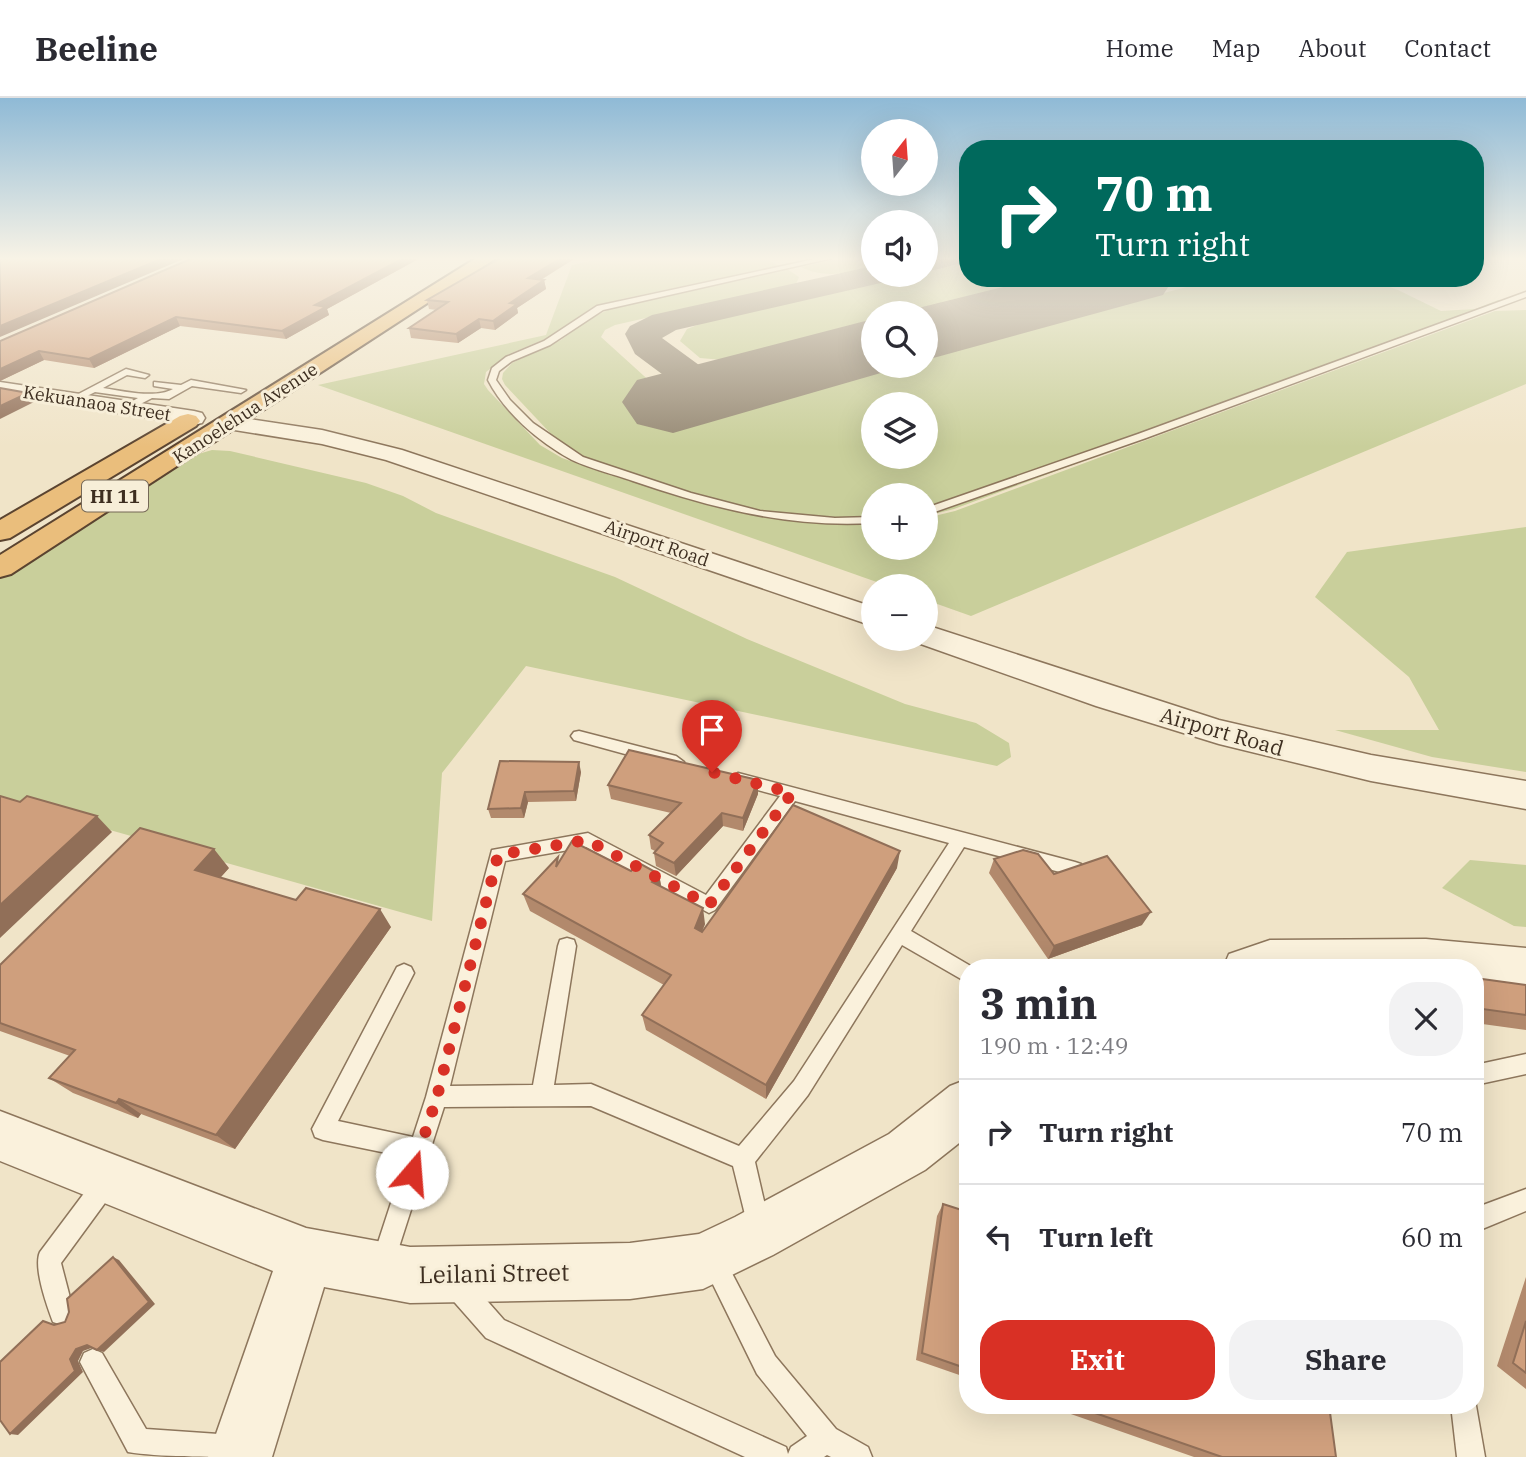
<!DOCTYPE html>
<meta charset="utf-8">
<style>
:root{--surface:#fff;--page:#f2f2f3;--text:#2b2b33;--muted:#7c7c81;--line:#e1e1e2;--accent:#d93025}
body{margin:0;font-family:"IBM Plex Serif",serif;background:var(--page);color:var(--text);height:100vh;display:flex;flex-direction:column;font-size:26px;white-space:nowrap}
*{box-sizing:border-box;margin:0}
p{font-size:23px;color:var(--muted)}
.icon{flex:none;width:38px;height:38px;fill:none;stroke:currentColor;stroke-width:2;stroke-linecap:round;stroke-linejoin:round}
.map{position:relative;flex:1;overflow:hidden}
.sheet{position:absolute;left:959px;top:861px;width:525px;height:455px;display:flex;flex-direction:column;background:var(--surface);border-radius:28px;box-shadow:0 7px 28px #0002}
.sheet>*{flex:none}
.hud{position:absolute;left:959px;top:42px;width:525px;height:147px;border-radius:28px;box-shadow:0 7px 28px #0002;background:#00695c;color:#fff;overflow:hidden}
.needle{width:46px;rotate:17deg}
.buttons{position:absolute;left:861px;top:21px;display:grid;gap:14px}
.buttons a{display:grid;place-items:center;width:77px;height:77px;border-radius:50%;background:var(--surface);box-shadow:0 7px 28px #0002;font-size:35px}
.pin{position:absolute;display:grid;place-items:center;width:60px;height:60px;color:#fff;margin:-72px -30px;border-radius:50% 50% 50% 0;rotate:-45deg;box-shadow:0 0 7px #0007}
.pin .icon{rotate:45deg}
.me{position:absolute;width:77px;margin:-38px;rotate:18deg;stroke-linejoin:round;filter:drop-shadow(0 0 5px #0008)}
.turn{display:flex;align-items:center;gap:24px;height:147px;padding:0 21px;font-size:32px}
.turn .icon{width:91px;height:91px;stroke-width:2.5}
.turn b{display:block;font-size:49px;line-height:60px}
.round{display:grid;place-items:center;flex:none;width:74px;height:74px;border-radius:28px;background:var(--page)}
.overview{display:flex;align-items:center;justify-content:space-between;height:119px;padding:0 21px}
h1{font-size:42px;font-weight:700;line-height:52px}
.primary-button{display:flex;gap:14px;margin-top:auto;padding:14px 21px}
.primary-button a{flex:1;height:80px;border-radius:28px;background:var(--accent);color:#fff;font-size:28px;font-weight:700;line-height:80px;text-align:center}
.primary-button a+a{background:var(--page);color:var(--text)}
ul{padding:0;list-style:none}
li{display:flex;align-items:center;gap:21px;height:105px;padding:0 21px;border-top:2px solid var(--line)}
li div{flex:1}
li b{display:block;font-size:26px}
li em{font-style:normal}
header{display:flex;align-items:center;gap:42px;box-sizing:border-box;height:98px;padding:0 35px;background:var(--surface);border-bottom:2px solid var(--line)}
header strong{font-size:33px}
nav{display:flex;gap:38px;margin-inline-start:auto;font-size:24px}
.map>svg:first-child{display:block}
.green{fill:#c9cf9b;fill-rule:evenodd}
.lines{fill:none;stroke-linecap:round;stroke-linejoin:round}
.taxiway{fill:#968974;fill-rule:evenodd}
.runway{fill:#968974;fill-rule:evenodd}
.service-casing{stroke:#8d765c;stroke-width:3}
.tertiary-casing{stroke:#8d765c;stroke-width:3}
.trunk-casing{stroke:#5b4430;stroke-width:4}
.service{fill:#faf1dc;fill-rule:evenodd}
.tertiary{fill:#faf1dc;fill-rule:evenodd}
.trunk{fill:#eabe7c;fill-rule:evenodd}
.wall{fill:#b2896c}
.shaded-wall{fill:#916f58}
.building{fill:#cf9f7d;stroke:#916f58;stroke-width:2}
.route{stroke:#d93025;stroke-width:12;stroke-dasharray:0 21.6}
.labels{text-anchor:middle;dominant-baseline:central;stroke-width:6;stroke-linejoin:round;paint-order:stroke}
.far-street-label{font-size:18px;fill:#3d2e20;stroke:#f7eed8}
.shield{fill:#f7eed8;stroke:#756857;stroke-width:2}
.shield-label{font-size:19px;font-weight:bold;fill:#3d2e20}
.street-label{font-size:21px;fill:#3d2e20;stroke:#f7eed8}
.near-street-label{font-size:24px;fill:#3d2e20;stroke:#f7eed8}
</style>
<header>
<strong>Beeline</strong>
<nav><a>Home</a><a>Map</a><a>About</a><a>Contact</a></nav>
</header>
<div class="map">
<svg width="1526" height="1359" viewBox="0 0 1526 1359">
<rect width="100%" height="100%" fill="#f0e4c8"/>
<path class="green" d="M611 159H763L779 168 622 201 591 211 552 238 509 256 486 274 484 286 488 292 540 347 562 360 613 378 552 337 505 287 502 281 503 275 512 265 561 242 589 221 610 211 787 171 799 179 796 186 615 227 605 232 601 239 697 326 895 268H926V259L1220 180H1363L1398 192 1441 213 1475 211 1498 202 1509 204 954 411 926 418V397H873V450H926V420L955 413 1495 213 1526 212V286L971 518 926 502V488H888L318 287 546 237 572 167ZM873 306H926V359H873Z
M848 159H873V169C848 175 825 181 801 169Z
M968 164V180H1057L921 215H873V228L734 263 700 260 680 243 687 231 705 224 913 177H926V174Z
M212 352 230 353 366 385 403 398 436 415 615 479 747 541 905 606 976 625 1009 645 1011 659 997 668 526 568 442 675 432 823 0 701V480L195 357Z
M1526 429V674L1432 659 1335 632H1439L1409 579 1315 499 1347 454Z
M1470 762 1526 767V829L1514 828 1442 790Z"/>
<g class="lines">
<path class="taxiway" d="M926 159H967L963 165 926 174Z
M873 168V177H889L885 184 676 232 662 240 725 286 731 294 725 302 711 306 697 302 635 256 625 236 630 228 652 217Z
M1118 180H1151L1146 187 1135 189 1123 187Z"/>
<path class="runway" d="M1039 180H1174L1163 197 926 262V215H898Z
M873 221V268H905L673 335 637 326 622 304 637 282Z"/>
<g class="service-casing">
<path id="service" d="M824 159H837L603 212 550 247 512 263 499 273 496 282 510 302 533 325 583 359 691 395 760 413 835 420 873 419V425C789 430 712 410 633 383 613 376 591 371 572 362 539 344 505 315 488 282L492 270 506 259 544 243 597 208Z
M1526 194V199L1146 340 926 417V410L1138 336Z
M126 271 149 277 145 280 127 277 103 290C123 293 155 301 173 291L154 288V284L181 287 191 282 246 292 241 295 192 288 169 301 152 300 127 313 124 312V308L138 300 95 294 77 303 69 301Z
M579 633 676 658 684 664 676 670 574 642 571 638 574 634Z
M738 675 1075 764 1081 766 1084 771 1081 776 1075 778 964 749 911 833 974 870H968V885L902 847 808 997 755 1064 770 1129 766 1137 758 1141 750 1137 733 1068 591 1008 444 1009 392 1171 384 1175 376 1171 372 1163 406 1059 323 1042 315 1039 312 1031 397 869 404 866 411 869 414 875 338 1023 413 1039 426 999 492 752 588 735 706 797 780 698 732 685 730 681ZM795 703 949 745 794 983 739 1048 591 986 554 987 576 848 574 842 567 840 560 842 558 848 533 987 450 988 505 763 586 749 709 815 715 812Z
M1526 956V976L1475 987V967Z
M105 1075 113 1078 116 1086 113 1094 61 1165 74 1215 71 1224 62 1227 53 1224C47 1208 33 1169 40 1154L97 1078Z
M1526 1091V1113L1475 1134V1110Z
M714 1152 722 1156 775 1258 836 1331 868 1349 872 1359H831L827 1357 824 1359H745L486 1240 449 1198 446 1189 449 1180 458 1177 467 1180 504 1222 786 1349 788 1356 791 1349 807 1338 757 1276 702 1164 706 1156Z
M93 1251 102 1255 146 1331 233 1337 243 1341 247 1351 243 1359C210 1359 158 1359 128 1354L80 1264 84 1255Z
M1475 1302 1485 1359H1457L1451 1307H1475Z"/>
</g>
<g class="tertiary-casing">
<path id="tertiary" d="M0 284 194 313 202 315 205 320 202 325 194 327 0 296Z
M230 318 322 332 402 352 873 509V528L386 362 322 346 222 330 219 325 222 320Z
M926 527 1219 622 1371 657 1526 683V711L1371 683 1219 646 1096 608 915 544 913 541H926Z
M1426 841 1526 850V890L1475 885V870H1223L1229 856 1270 842Z
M968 981V1038L925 1072 773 1157 703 1191 630 1201 410 1205 324 1189 272 1359H208L273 1173 0 1063V1013L306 1130 410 1149 630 1145 699 1136 735 1119 889 1036 950 988Z"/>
</g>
<g class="trunk-casing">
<path id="trunk" d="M478 159H498L11 476 0 479V457Z
M188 316 196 318 200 323 196 328 10 440 0 442V422L180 318Z"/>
</g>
<use href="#service" class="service"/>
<use href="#tertiary" class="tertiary"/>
<use href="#trunk" class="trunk"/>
</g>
<path class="wall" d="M195 159H422L327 211 329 217 286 241 180 228 94 270 44 262 0 283V243Z
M502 159H577L541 182H544L546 191 517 210 518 215 495 232 481 230 458 245 411 240 409 230 437 212 429 211 427 202Z
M500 663 581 674 576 703 528 704 524 720H491L488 711Z
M608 687 758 696 743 733 723 728 676 778 656 768 654 755 655 753 651 751 649 737 671 715 611 701Z
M994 761 1054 776 1142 827 1048 861 989 775Z
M560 764 659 776 661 788 705 826 702 833 897 770 766 1001 646 932 642 917 664 887 530 813 523 796Z
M229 770 220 780 391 829 235 1051 141 1016 138 1020 73 995 49 980 70 958 0 933V867Z
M1475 880 1526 887V932L1475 925Z
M943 1106 968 1114V1280L916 1262 937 1118Z
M1526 1179V1291L1497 1268Z
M1045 1307H1329L1336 1359H1194Z"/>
<path class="shaded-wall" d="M166 159H188L0 239V228Z
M406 159H422L327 211 329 217 286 241 282 233 315 207Z
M563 159H577L529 189 528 180Z
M544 182 546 191 517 210 518 215 495 232 493 223 510 205Z
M176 219 180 228 94 270 89 261Z
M479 221 481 230 458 245 456 236Z
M39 253 44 262 0 283V271Z
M28 295 34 304 0 321V308Z
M579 664 581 674 576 703 574 693Z
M758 682V696L743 733V720Z
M525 694 528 704 524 720 521 710Z
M722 715 723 728 676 778 674 765Z
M97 718 112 734 0 840V807Z
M214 751 229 770 211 790 195 772Z
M900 753 897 770 766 1001V987Z
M659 776 662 793 652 784Z
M703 810 705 826 697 846 695 830Z
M380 811 391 829 235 1051 216 1037Z
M1151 814 1142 827 1048 861 1054 848Z
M119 1001 141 1016 138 1020 116 1005Z
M113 1159 119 1162 155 1206 104 1254 97 1252Z
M87 1247 94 1249 83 1253 78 1263 83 1274 18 1337 10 1336 76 1251Z"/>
<path class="building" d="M0 159H166L0 228Z
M195 159H406L315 207 326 209 282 233 176 219 89 261 39 253 0 271V243Z
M502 159H563L528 180 544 182 510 205 517 206 493 223 479 221 456 236 409 230 448 204 427 202Z
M0 290 28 295 0 308Z
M629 652 758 682 743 720 722 715 674 765 654 755 663 745 649 737 681 705 608 687Z
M500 663 579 664 574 693 525 694 521 710 488 711Z
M0 698 20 704 27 698 97 718 0 807Z
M793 707 900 753 766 987 642 917 671 877 523 796 558 759 556 769 572 743 631 773 639 765 659 776 652 784 703 810 695 830 702 834Z
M140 730 214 751 195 772 296 802 306 790 380 811 216 1037 119 1001 116 1005 49 980 75 952 0 925V867Z
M1023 752 1038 756 1054 776 1107 758 1151 814 1054 848 994 761Z
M1475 880 1526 887V917L1475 910Z
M943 1106 968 1114V1271L922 1255Z
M113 1159 149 1204 97 1252 87 1247 76 1251 70 1261 75 1273 10 1336 0 1322V1264L43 1223 54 1227 65 1224 69 1214 67 1201Z
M1526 1223V1275L1513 1265Z
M1072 1307H1329L1336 1359H1222Z"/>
<linearGradient id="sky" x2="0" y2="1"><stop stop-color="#8fbad6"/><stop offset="0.46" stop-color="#f8f3e6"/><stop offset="1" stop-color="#f8f3e6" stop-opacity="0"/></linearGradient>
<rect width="1526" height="349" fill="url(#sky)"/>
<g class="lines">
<path class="route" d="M412 1075 437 999 498 757 587 742 709 807 792 695 712 674"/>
</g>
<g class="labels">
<g class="far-street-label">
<text transform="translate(97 305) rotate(9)">Kekuanaoa Street</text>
<text transform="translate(245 315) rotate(-33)">Kanoelehua Avenue</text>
<text transform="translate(657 445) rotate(19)">Airport Road</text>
</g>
<rect class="shield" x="82" y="382.5" width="66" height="31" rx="5"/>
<g class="shield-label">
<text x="115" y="398">HI 11</text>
</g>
<g class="street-label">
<text transform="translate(1222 633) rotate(16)">Airport Road</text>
</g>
<g class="near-street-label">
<text transform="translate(494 1175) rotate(-1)">Leilani Street</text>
</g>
</g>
</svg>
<div class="buttons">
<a><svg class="needle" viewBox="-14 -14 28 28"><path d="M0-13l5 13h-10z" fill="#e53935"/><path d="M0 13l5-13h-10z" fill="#7c7c81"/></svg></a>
<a><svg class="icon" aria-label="sound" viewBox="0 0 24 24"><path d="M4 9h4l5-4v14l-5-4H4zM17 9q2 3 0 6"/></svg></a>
<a><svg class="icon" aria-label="search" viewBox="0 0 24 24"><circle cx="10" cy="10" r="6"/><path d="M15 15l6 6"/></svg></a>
<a><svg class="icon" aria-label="layers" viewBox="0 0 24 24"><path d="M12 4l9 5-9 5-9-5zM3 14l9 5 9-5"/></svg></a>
<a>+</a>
<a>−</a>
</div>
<div class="pin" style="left:712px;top:674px;background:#d93025"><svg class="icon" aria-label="arrive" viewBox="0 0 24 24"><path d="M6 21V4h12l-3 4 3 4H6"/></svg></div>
<svg class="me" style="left:412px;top:1075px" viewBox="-20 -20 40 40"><circle r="19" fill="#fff"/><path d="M0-13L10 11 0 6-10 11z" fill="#d93025"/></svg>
<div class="hud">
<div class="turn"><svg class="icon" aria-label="right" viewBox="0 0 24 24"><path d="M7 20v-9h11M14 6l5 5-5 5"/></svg><div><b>70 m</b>Turn right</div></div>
</div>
<section class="sheet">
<div class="overview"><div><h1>3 min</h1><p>190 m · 12:49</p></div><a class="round"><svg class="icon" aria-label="close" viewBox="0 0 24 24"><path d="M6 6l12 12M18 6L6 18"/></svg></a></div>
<ul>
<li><svg class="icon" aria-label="right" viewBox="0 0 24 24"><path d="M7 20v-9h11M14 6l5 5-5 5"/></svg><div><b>Turn right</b></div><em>70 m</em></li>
<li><svg class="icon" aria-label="left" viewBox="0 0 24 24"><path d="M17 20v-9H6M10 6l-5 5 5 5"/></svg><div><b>Turn left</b></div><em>60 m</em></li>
</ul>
<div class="primary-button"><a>Exit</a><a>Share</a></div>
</section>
</div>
